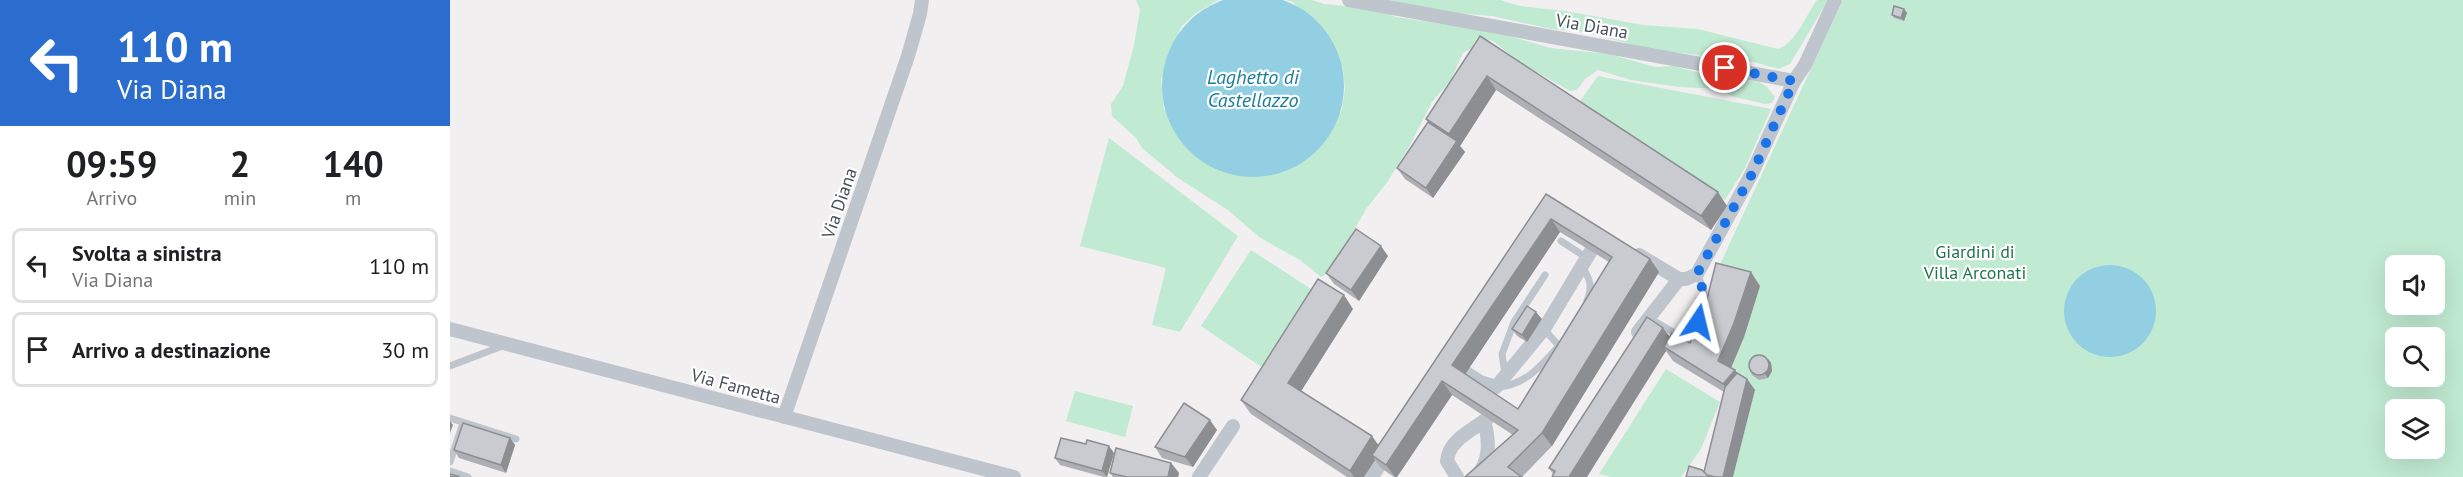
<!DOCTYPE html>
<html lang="it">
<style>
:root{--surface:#fff;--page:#f6f6f6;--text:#202124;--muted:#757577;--line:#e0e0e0}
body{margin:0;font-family:"PT Sans",sans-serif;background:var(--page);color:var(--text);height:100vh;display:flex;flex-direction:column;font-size:22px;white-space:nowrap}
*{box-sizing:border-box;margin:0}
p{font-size:20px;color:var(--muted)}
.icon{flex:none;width:33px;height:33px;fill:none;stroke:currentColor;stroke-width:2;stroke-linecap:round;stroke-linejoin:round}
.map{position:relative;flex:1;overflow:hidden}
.panel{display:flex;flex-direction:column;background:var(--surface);width:450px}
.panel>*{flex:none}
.guide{background:#2b6dce;color:#fff;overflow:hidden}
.fabs{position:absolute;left:1935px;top:255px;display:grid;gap:12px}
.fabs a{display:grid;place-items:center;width:60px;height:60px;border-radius:9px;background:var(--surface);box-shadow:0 6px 24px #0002;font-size:30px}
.pin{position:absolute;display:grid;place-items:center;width:51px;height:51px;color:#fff;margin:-26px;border:3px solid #fff;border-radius:50%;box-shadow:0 2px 6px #0007}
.me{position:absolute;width:66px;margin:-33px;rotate:10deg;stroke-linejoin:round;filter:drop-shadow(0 0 4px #0008)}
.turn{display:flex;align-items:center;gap:21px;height:126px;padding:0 18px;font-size:27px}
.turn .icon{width:78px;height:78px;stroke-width:2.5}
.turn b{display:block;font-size:42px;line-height:51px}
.eta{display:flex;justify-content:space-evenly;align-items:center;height:102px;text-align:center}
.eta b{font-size:36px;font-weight:600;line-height:42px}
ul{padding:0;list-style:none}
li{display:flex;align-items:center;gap:18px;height:75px;margin:0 12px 9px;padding:0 6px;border:3px solid var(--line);border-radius:9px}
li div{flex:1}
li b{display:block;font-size:22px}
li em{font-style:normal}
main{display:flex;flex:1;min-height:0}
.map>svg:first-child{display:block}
.green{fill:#c1ead2;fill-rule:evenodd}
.water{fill:#93cfe3}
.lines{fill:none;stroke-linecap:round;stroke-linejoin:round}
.lane{stroke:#bec5cc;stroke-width:7}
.street{stroke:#bec5cc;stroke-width:14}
.wall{fill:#adafb4;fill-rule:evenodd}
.shaded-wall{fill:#8d8e92}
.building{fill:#c9cbd1;stroke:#8d8e92;stroke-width:1.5;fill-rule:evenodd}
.route{stroke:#1a73e8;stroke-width:10;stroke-dasharray:0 18}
.labels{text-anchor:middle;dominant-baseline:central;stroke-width:4.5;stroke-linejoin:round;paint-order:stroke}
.street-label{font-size:18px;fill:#48515a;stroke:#fff}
.park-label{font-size:18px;fill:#20744d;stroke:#fff}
.water-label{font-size:20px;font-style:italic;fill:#1b7c9b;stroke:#fff}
</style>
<main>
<section class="panel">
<div class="guide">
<div class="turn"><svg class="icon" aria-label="left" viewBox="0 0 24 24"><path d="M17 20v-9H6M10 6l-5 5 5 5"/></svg><div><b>110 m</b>Via Diana</div></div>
</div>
<div class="eta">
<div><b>09:59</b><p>Arrivo</p></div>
<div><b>2</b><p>min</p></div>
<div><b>140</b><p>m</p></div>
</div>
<ul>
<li><svg class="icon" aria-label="left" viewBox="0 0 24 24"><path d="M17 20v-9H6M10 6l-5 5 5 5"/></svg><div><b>Svolta a sinistra</b><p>Via Diana</p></div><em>110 m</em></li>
<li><svg class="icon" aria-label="arrive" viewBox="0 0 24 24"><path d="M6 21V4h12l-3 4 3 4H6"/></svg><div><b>Arrivo a destinazione</b></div><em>30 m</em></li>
</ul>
</section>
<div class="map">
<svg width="2013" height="477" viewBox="0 0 2013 477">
<rect width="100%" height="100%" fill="#f1efef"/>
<path class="green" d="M686 0H768L745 14 731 27 711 79 714 110 891 113 895 90 893 68 843 2 836 0H862L874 4 926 9 946 17 1046 32 1100 48 1159 54 1205 67 1223 66 1273 79 1285 78 1309 82 1317 87 1325 97 1322 103 1315 104 1281 96 1271 89 1229 87 1181 80 1148 70 1135 79 1127 90 1120 91 1071 63 1043 41 1027 38 1021 48 1013 53 1001 80 982 102 959 147 938 181 916 209 881 271 871 277 850 260 809 237 778 210 728 178 692 148 686 138 662 116 661 104 673 86 684 45 690 10Z
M931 0H1050L1070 6 1115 11 1193 25 1248 29 1328 49C1345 44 1357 14 1367 0H1378L1340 64 1329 69 1303 62 1200 49 1133 32 1101 29 1042 16 994 12Z
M1393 0H2013V477H1283L1305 390 1278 375 1265 275ZM1946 266H1984V304H1946ZM1946 338H1984V376H1946ZM1946 410H1984V448H1946Z
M1148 76 1321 109 1295 168 1275 200 1130 101Z
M659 138 788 236 730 332 702 325 716 268 630 246Z
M801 250 864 291 813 368 751 326Z
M1216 369 1270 402 1251 449 1231 477H1161L1149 474Z
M625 391 683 406 675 437 616 421Z"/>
<path class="water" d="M712 86a91 91 0 1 1 182 0a91 91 0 1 1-182 0Z
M1614 311a46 46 0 1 1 92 0a46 46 0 1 1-92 0Z"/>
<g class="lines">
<path class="lane" d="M1111 241 1137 258
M1132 267C1140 278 1143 287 1137 301
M1197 317 1230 336C1247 334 1255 307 1254 292 1253 286 1249 279 1247 274
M1094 329 1109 346
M0 366 55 345
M1055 374 1052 354 1064 322 1095 275
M1049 387C1076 384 1090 367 1107 348
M0 418 66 439
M0 462 13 423
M0 471 18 477"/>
<path class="street" d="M899 0 1344 81
M1189 255 1229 279H1236L1247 274 1302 173 1344 81 1355 65 1385 0
M0 329 564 477
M1188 332 1229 279
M1016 373 1030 382 1046 387 1094 329 1141 251
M334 417 458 56 470 14 472 0
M749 477 783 426
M922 477 939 450
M1007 477 997 461C999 439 1022 431 1038 418
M1027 477C1040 459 1040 442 1034 421"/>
</g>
<path class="wall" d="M1454 9 1457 13 1454 21 1444 18 1442 15Z
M1030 36 1277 206 1261 230 1046 90 1010 146 1015 152 983 198 955 179 947 168 978 122 976 119Z
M1096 194 1200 259 1209 272 1102 446 1072 477H1015L1063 435 1002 395 947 477H944L931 468 925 460 914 477H897L801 414 791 400 903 309 851 391 928 445ZM1110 232 1159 262 1068 409 1015 374Z
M938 256 909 301 884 284 876 273Z
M1310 286 1294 337 1281 368 1285 370 1287 373 1297 379 1305 390 1254 472 1274 392 1223 361 1216 351 1103 474 1099 468 1220 337 1240 343Z
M1092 319 1077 342 1067 336 1062 329Z
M1318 359 1321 363 1322 371 1318 378 1309 380 1302 375 1300 371Z
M767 430 743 467 712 458 705 447Z
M60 438 65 445 56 473 9 458 4 450Z
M664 453 657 477H654L610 465 605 458Z
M721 463 729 473 728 477H663L660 473Z"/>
<path class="shaded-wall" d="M1454 9 1457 13 1454 21 1451 18Z
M1037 76 1046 90 1010 146 1015 152 983 198 976 188 1006 144 999 134Z
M1268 192 1277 206 1261 230 1251 216Z
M1101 219 1110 232 1012 379 1002 365Z
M931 246 938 256 909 301 901 290Z
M1200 259 1209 272 1102 446 1092 433Z
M1301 272 1310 286 1294 337 1278 375 1268 361Z
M894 295 903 309 848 396 838 383Z
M1086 312 1092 319 1077 342 1072 335Z
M1213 328 1223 341 1214 347 1216 351 1137 477H1119Z
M1318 359 1321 363 1322 371 1318 378 1315 374Z
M1285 370 1295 384 1283 398 1273 384Z
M1297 379 1305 390 1283 477H1273Z
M992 381 1002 395 947 477H945L936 465Z
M760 420 767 430 743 467 735 457Z
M0 421 3 425 0 433Z
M922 436 932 450 922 455 925 460 914 477H904L900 471Z
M60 438 65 445 56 473 51 465Z
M659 446 664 453 657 477 652 471Z
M721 463 729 473 728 477H718Z"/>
<path class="building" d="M1444 6 1454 9 1451 18 1442 15Z
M1030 36 1268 192 1251 216 1037 76 999 134 976 119Z
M978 122 1007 141 976 188 947 168Z
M1096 194 1200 259 1092 433 1058 467 1072 477H1015L1068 430 992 381 936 465 922 455ZM1101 219 1162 257 1068 409 1002 365Z
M906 229 931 246 901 290 876 273Z
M1266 263 1301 272 1284 323 1268 361 1285 370 1273 384 1214 347 1222 333 1240 343 1256 303Z
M868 279 894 295 838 383 922 436 900 471 791 400Z
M1077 306 1086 312 1072 335 1062 329Z
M1197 317 1213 328 1119 477H1102L1105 471 1099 468Z
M1299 365a10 10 0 1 1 20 0a10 10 0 1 1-20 0Z
M1287 373 1297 379 1273 477H1265L1257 475 1254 472 1275 387Z
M734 403 760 420 735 457 705 447Z
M13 423 60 438 51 465 4 450Z
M611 438 636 444 637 440 659 446 652 471 605 458Z
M666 448 721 463 718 477H677L660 473Z
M1239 466 1252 470 1257 475 1265 477H1236Z
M0 474 10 477H0Z"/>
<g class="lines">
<path class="route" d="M1248 322 1254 293 1247 274 1302 174 1344 81 1275 68"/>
</g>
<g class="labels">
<g class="street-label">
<text transform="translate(1142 26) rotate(10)">Via Diana</text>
<text transform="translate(389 203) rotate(-71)">Via Diana</text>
<text transform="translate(286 386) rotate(15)">Via Fametta</text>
</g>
<g class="park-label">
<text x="1525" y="251">Giardini di<tspan x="1525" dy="21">Villa Arconati</tspan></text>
</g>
<g class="water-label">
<text x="803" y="77">Laghetto di<tspan x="803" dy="23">Castellazzo</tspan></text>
</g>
</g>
</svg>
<div class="fabs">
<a><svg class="icon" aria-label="sound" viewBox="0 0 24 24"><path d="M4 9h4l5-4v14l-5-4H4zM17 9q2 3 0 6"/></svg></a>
<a><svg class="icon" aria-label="search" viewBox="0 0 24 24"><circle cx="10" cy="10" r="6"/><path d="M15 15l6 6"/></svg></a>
<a><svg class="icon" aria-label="layers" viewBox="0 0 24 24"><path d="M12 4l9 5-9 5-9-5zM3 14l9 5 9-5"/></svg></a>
</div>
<div class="pin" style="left:1275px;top:68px;background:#d93025"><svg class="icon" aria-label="arrive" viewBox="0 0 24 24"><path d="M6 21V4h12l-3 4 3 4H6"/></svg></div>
<svg class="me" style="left:1248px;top:322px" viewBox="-20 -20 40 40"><path d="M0-17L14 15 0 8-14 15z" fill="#1a73e8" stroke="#fff" stroke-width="4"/></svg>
</div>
</main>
